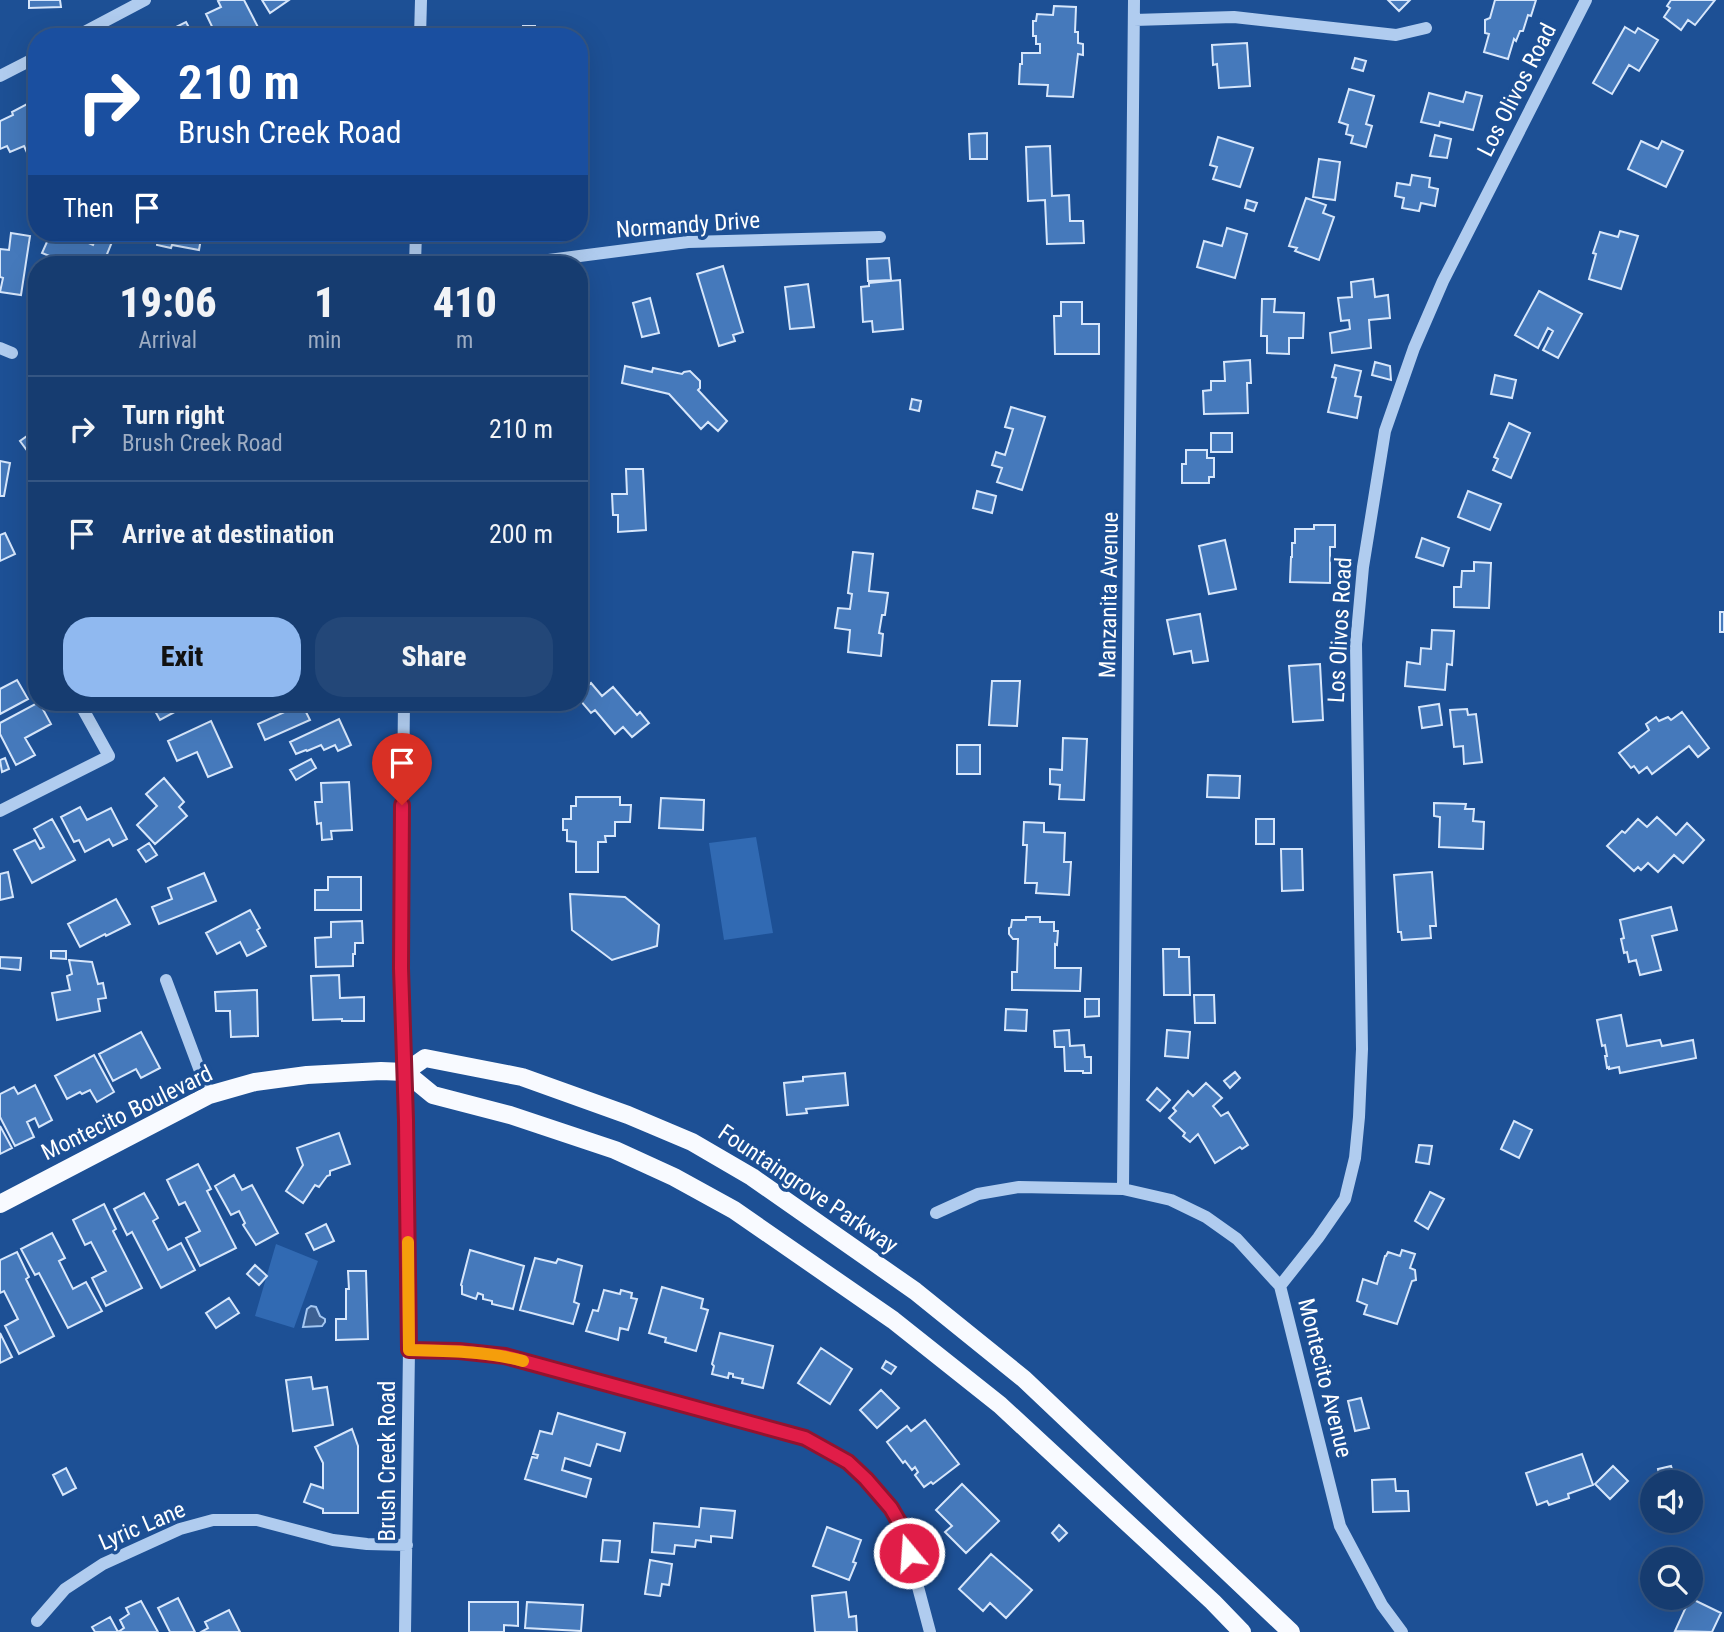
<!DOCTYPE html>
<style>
:root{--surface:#163c70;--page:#234778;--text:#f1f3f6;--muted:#9eadc3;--line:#355683;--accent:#90b9f0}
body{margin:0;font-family:"Roboto Condensed",sans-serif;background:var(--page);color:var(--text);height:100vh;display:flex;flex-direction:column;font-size:26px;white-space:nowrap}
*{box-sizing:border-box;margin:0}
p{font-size:23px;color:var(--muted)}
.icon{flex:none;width:38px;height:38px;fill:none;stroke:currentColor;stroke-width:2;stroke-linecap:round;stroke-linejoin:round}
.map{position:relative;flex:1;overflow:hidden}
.drawer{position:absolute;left:28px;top:256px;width:560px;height:455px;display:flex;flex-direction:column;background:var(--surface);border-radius:28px;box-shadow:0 7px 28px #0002,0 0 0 2px var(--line)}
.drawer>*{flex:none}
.banner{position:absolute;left:28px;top:28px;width:560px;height:214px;border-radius:28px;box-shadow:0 7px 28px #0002,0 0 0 2px var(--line);background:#1a4fa0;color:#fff;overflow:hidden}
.controls{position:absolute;left:1640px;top:1470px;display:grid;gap:14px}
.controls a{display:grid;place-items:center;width:63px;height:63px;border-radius:50%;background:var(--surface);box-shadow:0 7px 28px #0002,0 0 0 2px var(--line);font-size:35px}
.pin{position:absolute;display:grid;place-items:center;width:60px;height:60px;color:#fff;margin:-72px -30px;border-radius:50% 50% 50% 0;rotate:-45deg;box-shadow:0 0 7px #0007}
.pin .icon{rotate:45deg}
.me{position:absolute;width:77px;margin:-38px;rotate:342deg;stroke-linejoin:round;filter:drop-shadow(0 0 5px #0008)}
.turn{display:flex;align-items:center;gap:24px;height:147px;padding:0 35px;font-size:32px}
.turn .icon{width:91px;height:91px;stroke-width:2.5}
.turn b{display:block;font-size:49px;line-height:60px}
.then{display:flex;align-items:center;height:66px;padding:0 35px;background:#0003;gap:14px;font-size:26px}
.eta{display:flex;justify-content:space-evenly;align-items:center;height:119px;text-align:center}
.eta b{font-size:42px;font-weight:800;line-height:49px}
.primary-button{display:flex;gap:14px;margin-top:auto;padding:14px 35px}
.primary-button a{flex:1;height:80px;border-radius:28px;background:var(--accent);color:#111;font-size:28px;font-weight:800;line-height:80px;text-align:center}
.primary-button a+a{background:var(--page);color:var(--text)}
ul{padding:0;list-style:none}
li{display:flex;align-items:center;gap:21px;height:105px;padding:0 35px;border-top:2px solid var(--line)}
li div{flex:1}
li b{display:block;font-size:26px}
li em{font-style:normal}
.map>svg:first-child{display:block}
.green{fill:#316ab3}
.water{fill:#3c6092;stroke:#a3c6f1;stroke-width:2}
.building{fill:#4579bb;stroke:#d6e6fb;stroke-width:2}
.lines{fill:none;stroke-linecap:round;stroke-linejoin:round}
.minor{stroke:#b0ccef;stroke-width:12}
.major{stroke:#f8faff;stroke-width:18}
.route-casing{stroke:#92132f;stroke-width:18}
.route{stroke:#e11d48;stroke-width:12}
.slow{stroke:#f59e0b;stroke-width:12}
.labels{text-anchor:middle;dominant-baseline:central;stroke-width:7;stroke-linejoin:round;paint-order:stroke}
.street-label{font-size:23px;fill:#fff;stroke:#1d5095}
</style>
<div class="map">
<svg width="1724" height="1632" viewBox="0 0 1724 1632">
<rect width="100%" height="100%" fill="#1d5095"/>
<path class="green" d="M756 837 773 933 724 940 709 843Z
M276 1244 318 1261 294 1328 255 1316Z"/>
<path class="water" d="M311 1306 316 1307 320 1316 325 1319V1322L322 1326 303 1327 307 1309Z"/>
<path class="building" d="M29 0H60L61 7 29 8Z
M221 0H244L260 31 249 37H235L232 30 217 37 206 14 221 7 218 1Z
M262 0H289L270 13Z
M1388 0H1410L1399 11Z
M1495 0H1536L1531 16 1528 15 1523 31H1520L1516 41 1514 39 1508 59 1484 52 1489 34 1485 33V20L1490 18Z
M1671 0H1715L1695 25 1688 20 1681 30 1664 17 1670 8 1667 6Z
M1054 6 1076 7 1075 32H1078V43L1083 44V55L1078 54 1073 97 1047 96 1048 85 1019 84 1020 64H1022V53H1040V44H1036V36H1033V21H1036L1037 14 1053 15Z
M186 22 194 37H171L168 31Z
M523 26H535V37H523Z
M1625 27 1635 33 1638 28 1658 40 1639 71 1629 65 1612 94 1593 83Z
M319 28H337V37H300Z
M1247 43 1250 86 1219 88 1217 64 1213 65 1212 45Z
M1355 58 1366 61 1363 71 1352 68Z
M1349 89 1374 96 1366 124 1372 126 1366 147 1351 143 1353 136 1346 134 1348 125 1339 122Z
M1466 92 1482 96 1473 130 1440 122 1439 126 1421 122 1429 93 1463 102Z
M27 104 37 122V153L29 157 24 146 10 152 7 146 0 149V121L13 115 12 112Z
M987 133V159H970L969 134Z
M1435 135 1451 139 1447 158 1430 156Z
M1218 137 1253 148 1240 187 1213 179 1217 167 1210 165Z
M1641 141 1658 149 1662 141 1683 151 1666 187 1628 169Z
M1050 146 1052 196 1069 195 1070 221H1083L1084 243 1047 244 1045 200 1028 201 1026 147Z
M1319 159 1340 162 1335 200 1313 197Z
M1412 175 1430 178 1429 187 1438 189 1435 206 1421 203 1419 211 1402 208 1404 198 1395 196 1397 183 1410 185Z
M1306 198 1326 205 1323 213 1334 217 1319 260 1295 251 1297 248 1289 246Z
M1247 200 1257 203 1254 211 1245 208Z
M1227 228 1247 234 1235 278 1197 267 1204 241 1222 246Z
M1620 231 1638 236 1621 289 1589 279 1596 254 1593 253 1600 232 1618 237Z
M11 233 30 236 21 295 0 292 3 278 0 277V249L9 250Z
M51 233H65L93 245 98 233H104L114 237 103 264H93L85 261 83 264H55L57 259 42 253Z
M133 233H202L199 250 172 245 171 248 157 245V242L132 237Z
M889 258 891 280 868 281 867 259Z
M723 266 743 332 733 335 735 341 719 346 697 274Z
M1373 279 1375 297 1388 295 1390 318 1369 320 1371 348 1332 353 1330 333 1350 329 1349 320 1341 321 1338 298 1352 297 1351 282Z
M900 280 903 329 873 332 872 321 863 322 861 287 869 286V283Z
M808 284 814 327 790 329 785 287Z
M1539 291 1582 314 1558 358 1543 350 1553 331 1548 328 1538 348 1515 335Z
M650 298 659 333 642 337 633 303Z
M1262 299H1275L1274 312 1304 313 1303 338H1289V354L1267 353V336H1261Z
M1061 302H1082V324H1099V354H1055L1054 316H1061Z
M1250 360 1251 383H1247L1248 413 1204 414 1203 391 1211 390V381H1225L1224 362Z
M1375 362 1390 366 1391 380 1372 375Z
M1335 365 1361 371 1355 396 1361 397 1357 418 1328 412 1336 378 1332 377Z
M625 366 652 372 653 368 682 374 684 372 690 371 700 381V388L698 390 727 421 718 431 708 422 701 429 669 394 622 383Z
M1495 375 1516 380 1512 398 1491 394Z
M912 399 921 401 919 411 910 409Z
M1011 407 1045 417 1022 490 997 482 1002 468 992 465 996 452 1005 455 1013 429 1005 427Z
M1509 423 1530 433 1511 478 1493 470 1498 459 1494 457Z
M37 429V464L20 441Z
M1211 433H1232V452H1211Z
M1186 450H1207V458H1214V477H1209V483H1182V464H1186Z
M0 461 10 463 4 496H0Z
M626 469H643L646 530 618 532V515H613L612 494H627Z
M977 491 996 496 992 513 973 508Z
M1468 491 1501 504 1490 530 1458 517Z
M1314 525H1335V547H1330V583L1290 582 1291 557H1292V543H1295V529H1314Z
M37 526V570L29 567 35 548 30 547Z
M5 533 15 554 0 561V535Z
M1422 538 1449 548 1443 566 1416 557Z
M1225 540 1236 589 1209 594 1199 546Z
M853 552 873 554 869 591 888 593 885 615H882L879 633 883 634 881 656 848 652 850 630 835 628 838 608 850 609 852 594 848 593Z
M1474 562 1491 563 1489 608 1454 607V587H1461L1462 571H1474Z
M1720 612H1724V632H1720Z
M1200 614 1208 661 1193 663 1191 651 1174 654 1167 620Z
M1432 630 1454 631 1452 665 1447 664 1445 690 1405 686 1407 662 1420 664 1421 648 1431 649Z
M1320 664 1323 720 1293 722 1289 666Z
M17 680 28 699 0 714V689Z
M992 681H1020L1017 726 989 725Z
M591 683 602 696 613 687 637 715 640 712 649 723 632 737 623 727 615 734 595 710 591 713 579 699V693Z
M39 702 51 724 25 738 35 755 16 765 0 734V723Z
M150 702H179L182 708 160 720Z
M302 704 310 720 265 740 258 724Z
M1439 704 1442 725 1422 728 1419 707Z
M1467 709 1468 715 1476 714 1482 762 1464 764 1463 746 1454 747 1450 710Z
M1682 712 1709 748 1698 757 1689 746 1652 774 1647 767 1639 773 1634 766 1631 768 1619 753 1649 730 1646 724 1656 717 1659 721 1668 717 1671 720Z
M339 719 351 745 338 751 335 745 324 750 321 745 307 751 306 750 296 754 290 742Z
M211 721 232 767 208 777 197 752 177 761 168 741Z
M1063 738 1087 739 1084 800 1059 799 1060 785 1050 784V769L1062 770Z
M957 745H980V774H957Z
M5 758 9 769 2 772 0 760Z
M311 759 316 768 296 780 290 770Z
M1208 775 1240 776 1239 798 1207 797Z
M164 778 184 802 179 807 187 816 155 844 137 825 157 806 146 794Z
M349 782 352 830 331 831 332 839 322 840 321 823 317 824 315 802H322L321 783Z
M576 797H620V805H631L630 822H615V836H605L606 842H598V872H576V842L567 841V830H563V819H571V806H576Z
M661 798 704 800 703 830 659 828Z
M1434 803 1466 804 1465 809H1474L1473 821 1484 822 1483 849 1439 847 1440 817 1434 816Z
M80 807 87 820 111 808 127 839 113 846 109 839 85 852 79 840 74 842 61 817Z
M1657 817 1676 835 1687 823 1704 840 1683 863 1674 855 1658 872 1648 863 1641 870 1638 867 1634 871 1607 846 1622 831 1625 833 1638 819 1647 827Z
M52 819 75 860 32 883 14 850 35 840 40 849 44 847 34 829Z
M1256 819H1274V844H1256Z
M1024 822 1044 823V832L1065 833 1064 862H1071L1069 895 1036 893 1037 883H1025L1027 845H1023Z
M149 843 157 855 146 862 138 850Z
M1281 849H1302L1303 890 1282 891Z
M8 872 13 897 0 900V874Z
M1432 872 1436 926H1430L1431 938 1402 940 1401 932H1398L1394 875Z
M204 873 216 901 159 924 152 907 172 899 168 888Z
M328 877H361V910H315V890H328Z
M570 894 625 897 659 925 657 946 612 960 572 930Z
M116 899 130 924 106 936 105 934 80 947 68 924Z
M1671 907 1677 930 1652 936 1661 970 1640 975 1636 960 1629 962 1627 952 1624 953 1621 939 1624 938 1620 920Z
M250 910 260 928 257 930 266 946 247 956 240 942 217 954 206 933Z
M1026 917H1040V922H1054V931H1058L1057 945 1055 944V968H1081L1080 991 1012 990V972H1017L1018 939H1013L1009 934V928L1011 927 1012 920H1026Z
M362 921 363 943H355V954H353V966L316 967 315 938 331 937V922Z
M1163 949H1179V957H1189L1190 995H1164Z
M51 951H66V959L51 958Z
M0 957 21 958 20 970 0 968Z
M69 960 92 962 98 984 103 983 106 998 98 999 100 1011 57 1020 52 993 70 990 67 976 72 974Z
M339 975 340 998 364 997V1021H342V1019L313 1020 311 976Z
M257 990 258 1036 231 1037 230 1011H216L215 992Z
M1194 995H1214L1215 1023H1195Z
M1085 999H1099V1016L1085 1017Z
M1006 1009 1027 1010 1026 1031 1005 1030Z
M1621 1015 1627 1046 1660 1040 1662 1046 1693 1040 1696 1058 1620 1073 1619 1067 1609 1069V1067L1607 1068 1605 1056H1607L1605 1045 1602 1046 1597 1020Z
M1069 1030 1070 1046 1084 1045 1085 1057H1091V1073H1083V1071H1065L1064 1047H1055L1054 1031Z
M1167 1030 1190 1032 1188 1058 1165 1056Z
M141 1032 160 1068 141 1078 136 1069 113 1081 99 1054Z
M94 1055 114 1092 97 1102 90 1090 82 1094 80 1092 67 1099 55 1076Z
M1235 1072 1240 1078 1230 1088 1224 1081Z
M845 1073 848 1105 806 1109 807 1113 787 1115 784 1083 803 1081V1077Z
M1206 1083 1222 1098 1213 1106 1221 1116 1228 1112 1248 1145 1242 1149 1240 1147 1215 1163 1198 1134 1190 1142 1183 1136 1185 1133 1169 1118 1176 1111 1173 1108 1188 1091 1193 1096Z
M35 1085 52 1120 39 1127 35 1118 27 1122 34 1137 15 1146 0 1117V1094L14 1087 18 1094Z
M1157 1088 1170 1100 1160 1111 1147 1100Z
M1514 1121 1532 1130 1519 1158 1501 1149Z
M0 1126 12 1148 0 1154Z
M339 1133 350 1164 330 1171V1175L327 1176 319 1187 315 1185 303 1203 286 1191 303 1165 297 1148Z
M1419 1145 1432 1146 1429 1164 1416 1162Z
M198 1164 211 1189 207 1191 236 1248 200 1266 186 1238 200 1231 185 1202 179 1205 167 1180Z
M234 1175 242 1190 252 1185 278 1233 256 1245 243 1225 245 1223 239 1211 231 1215 215 1186Z
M1430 1192 1444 1199 1428 1229 1415 1221Z
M144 1193 158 1218 153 1221 168 1250 181 1243 195 1270 161 1288 132 1232 127 1235 114 1209Z
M104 1204 116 1229 113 1231 142 1288 106 1306 92 1278 106 1271 91 1242 85 1245 73 1220Z
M326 1224 334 1241 314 1250 306 1234Z
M52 1233 65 1258 59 1261 73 1289 86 1282 102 1311 68 1328 39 1273 35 1275 21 1249Z
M470 1250 524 1266 513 1309 492 1304V1301L483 1299V1295L478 1293 476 1299 462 1294V1286L461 1285Z
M1402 1250 1415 1254 1410 1268 1415 1270 1416 1280 1412 1281 1397 1324 1364 1314 1367 1305 1357 1301 1363 1279 1377 1284 1385 1256H1386L1388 1252 1400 1256Z
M17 1252 29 1277 26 1279 54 1336 19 1354 5 1326 18 1319 4 1291 0 1293V1260Z
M535 1258 556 1263 558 1259 582 1266 574 1302 579 1304 573 1324 520 1310Z
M255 1265 267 1276 259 1285 247 1274Z
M348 1271H366L368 1339 336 1340V1319H346V1289H349Z
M662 1287 703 1299 701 1308 708 1310 696 1351 665 1342 666 1338 649 1333Z
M604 1290 620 1294 621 1290 632 1293 631 1298 637 1299 628 1330 620 1328 618 1340 586 1331 593 1310 598 1311Z
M229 1298 239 1313 216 1328 206 1313Z
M0 1333 12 1357 0 1363Z
M720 1333 773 1346 763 1388 742 1383 743 1379 733 1377V1374L729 1373 728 1378 712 1374 714 1366 712 1364Z
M821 1348 852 1369 830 1404 798 1383Z
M886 1361 896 1367 891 1374 882 1368Z
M311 1377 313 1389 327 1387 333 1425 293 1431 286 1380Z
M881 1390 899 1408 877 1428 860 1410Z
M1361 1398 1369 1428 1355 1431 1348 1401Z
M558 1413 625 1433 620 1451 597 1444 590 1466 565 1458 562 1470 591 1479 586 1497 525 1479 532 1457 537 1458 538 1455 533 1454 540 1431 552 1434Z
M925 1420 959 1464 933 1484 931 1482 924 1487 915 1475 918 1472 915 1467 912 1470 905 1461 903 1463 887 1442 907 1426 911 1431Z
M352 1429 358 1446V1513H323V1509L304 1502 311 1484 323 1488V1463L315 1447Z
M1582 1454 1593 1485 1568 1494 1569 1498 1549 1505 1547 1501 1537 1505 1526 1473Z
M1613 1466 1628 1481 1610 1499 1595 1484Z
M1671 1466 1676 1482H1661L1658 1469Z
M66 1468 76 1488 63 1495 53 1475Z
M1395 1479 1396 1491H1408L1409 1511 1373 1512 1372 1480Z
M962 1484 999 1521 966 1553 945 1532 952 1526 936 1510Z
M701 1508 735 1511 732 1538 711 1536V1542L696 1540 695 1547 675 1545 674 1554 652 1552 654 1523 699 1527Z
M1059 1525 1067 1533 1059 1541 1052 1533Z
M827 1527 861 1540 853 1562 856 1563 849 1580 813 1566Z
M603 1540 620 1541 618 1562 601 1561Z
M991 1554 1032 1590 1006 1618 990 1603 983 1611 959 1589Z
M650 1560 672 1564 669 1585 662 1584 660 1596 645 1594Z
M846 1592 849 1617 856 1616 857 1632H815L812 1596Z
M178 1598 195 1632H170L158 1608Z
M1690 1598 1721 1613 1712 1632 1675 1631Z
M141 1601 158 1632H95L92 1627 110 1617 118 1632 124 1628 120 1620 129 1614 126 1608Z
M469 1602H518V1626L504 1625V1632H469Z
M527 1602 583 1605 581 1631 525 1628Z
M229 1610 240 1632H201L208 1628 205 1622Z"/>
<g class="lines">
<path class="minor" d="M1134 20 1234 17 1396 35 1426 28
M75 37 145 0
M420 37 421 0
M0 76 37 57
M415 260 541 261 688 242 880 237
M415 264 416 233
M0 348 12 353
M404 702 401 968 406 1120 409 1350 405 1632
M0 811 109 756 79 702
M166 980 209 1095
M1123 1189 1134 0
M936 1213 978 1194 1019 1187 1123 1189 1171 1200 1206 1217 1237 1239 1280 1286 1340 1526 1382 1605 1402 1632
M1280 1286 1318 1238 1345 1199 1355 1158 1359 1117 1362 1049 1356 644 1363 567 1385 431 1414 348 1443 281 1586 0
M409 1350 459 1351 505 1356 805 1438 848 1462 866 1479 891 1508 902 1527 930 1632
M37 1621 65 1589 103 1564 180 1529 213 1520H257L333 1540 367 1544 407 1545"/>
<path class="major" d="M405 1072 425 1058 522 1077 628 1115 692 1142 752 1177 915 1291 1024 1379 1291 1632
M405 1072 433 1095 510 1115 615 1150 674 1177 734 1210 893 1320 1000 1405 1213 1602 1242 1632
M0 1204 209 1095 255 1082 307 1075 381 1071 405 1072"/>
</g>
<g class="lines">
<g class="route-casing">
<path id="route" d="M402 805 401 968 406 1120 409 1350 459 1351 505 1356 805 1438 848 1462 866 1479 891 1508 902 1527 909 1553"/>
</g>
<use href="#route" class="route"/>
<path class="slow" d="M408 1242 409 1350C447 1351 486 1351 523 1361"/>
</g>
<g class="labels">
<g class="street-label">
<text transform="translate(1517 90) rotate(-63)">Los Olivos Road</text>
<text transform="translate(688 225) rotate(-4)">Normandy Drive</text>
<text transform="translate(1109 595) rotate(-89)">Manzanita Avenue</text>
<text transform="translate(1340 630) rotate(-87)">Los Olivos Road</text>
<text transform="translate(127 1113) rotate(-26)">Montecito Boulevard</text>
<text transform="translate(808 1189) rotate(34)">Fountaingrove Parkway</text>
<text transform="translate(1325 1378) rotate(76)">Montecito Avenue</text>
<text transform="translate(387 1461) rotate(-90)">Brush Creek Road</text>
<text transform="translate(142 1526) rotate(-23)">Lyric Lane</text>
</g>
</g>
</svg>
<div class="controls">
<a><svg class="icon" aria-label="sound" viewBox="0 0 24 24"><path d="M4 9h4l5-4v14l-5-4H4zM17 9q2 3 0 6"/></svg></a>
<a><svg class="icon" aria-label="search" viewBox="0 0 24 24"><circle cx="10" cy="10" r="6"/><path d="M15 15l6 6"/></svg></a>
</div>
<div class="pin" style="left:402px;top:805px;background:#d93025"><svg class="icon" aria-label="arrive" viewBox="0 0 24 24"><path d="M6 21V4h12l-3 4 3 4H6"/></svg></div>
<svg class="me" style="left:909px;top:1553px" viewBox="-20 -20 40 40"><circle r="17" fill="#e11d48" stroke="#fff" stroke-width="3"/><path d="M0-11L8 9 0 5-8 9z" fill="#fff"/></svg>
<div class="banner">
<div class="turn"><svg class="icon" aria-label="right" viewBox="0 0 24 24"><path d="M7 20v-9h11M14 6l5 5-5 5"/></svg><div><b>210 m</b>Brush Creek Road</div></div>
<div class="then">Then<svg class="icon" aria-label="arrive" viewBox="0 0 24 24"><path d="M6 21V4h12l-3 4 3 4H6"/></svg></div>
</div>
<section class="drawer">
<div class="eta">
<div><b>19:06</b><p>Arrival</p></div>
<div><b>1</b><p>min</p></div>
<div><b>410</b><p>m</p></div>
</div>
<ul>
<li><svg class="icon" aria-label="right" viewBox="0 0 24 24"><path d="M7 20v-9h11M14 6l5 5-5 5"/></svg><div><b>Turn right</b><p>Brush Creek Road</p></div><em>210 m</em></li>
<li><svg class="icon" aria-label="arrive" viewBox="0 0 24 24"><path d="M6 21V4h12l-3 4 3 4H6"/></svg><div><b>Arrive at destination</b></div><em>200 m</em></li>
</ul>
<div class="primary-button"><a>Exit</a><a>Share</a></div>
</section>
</div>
